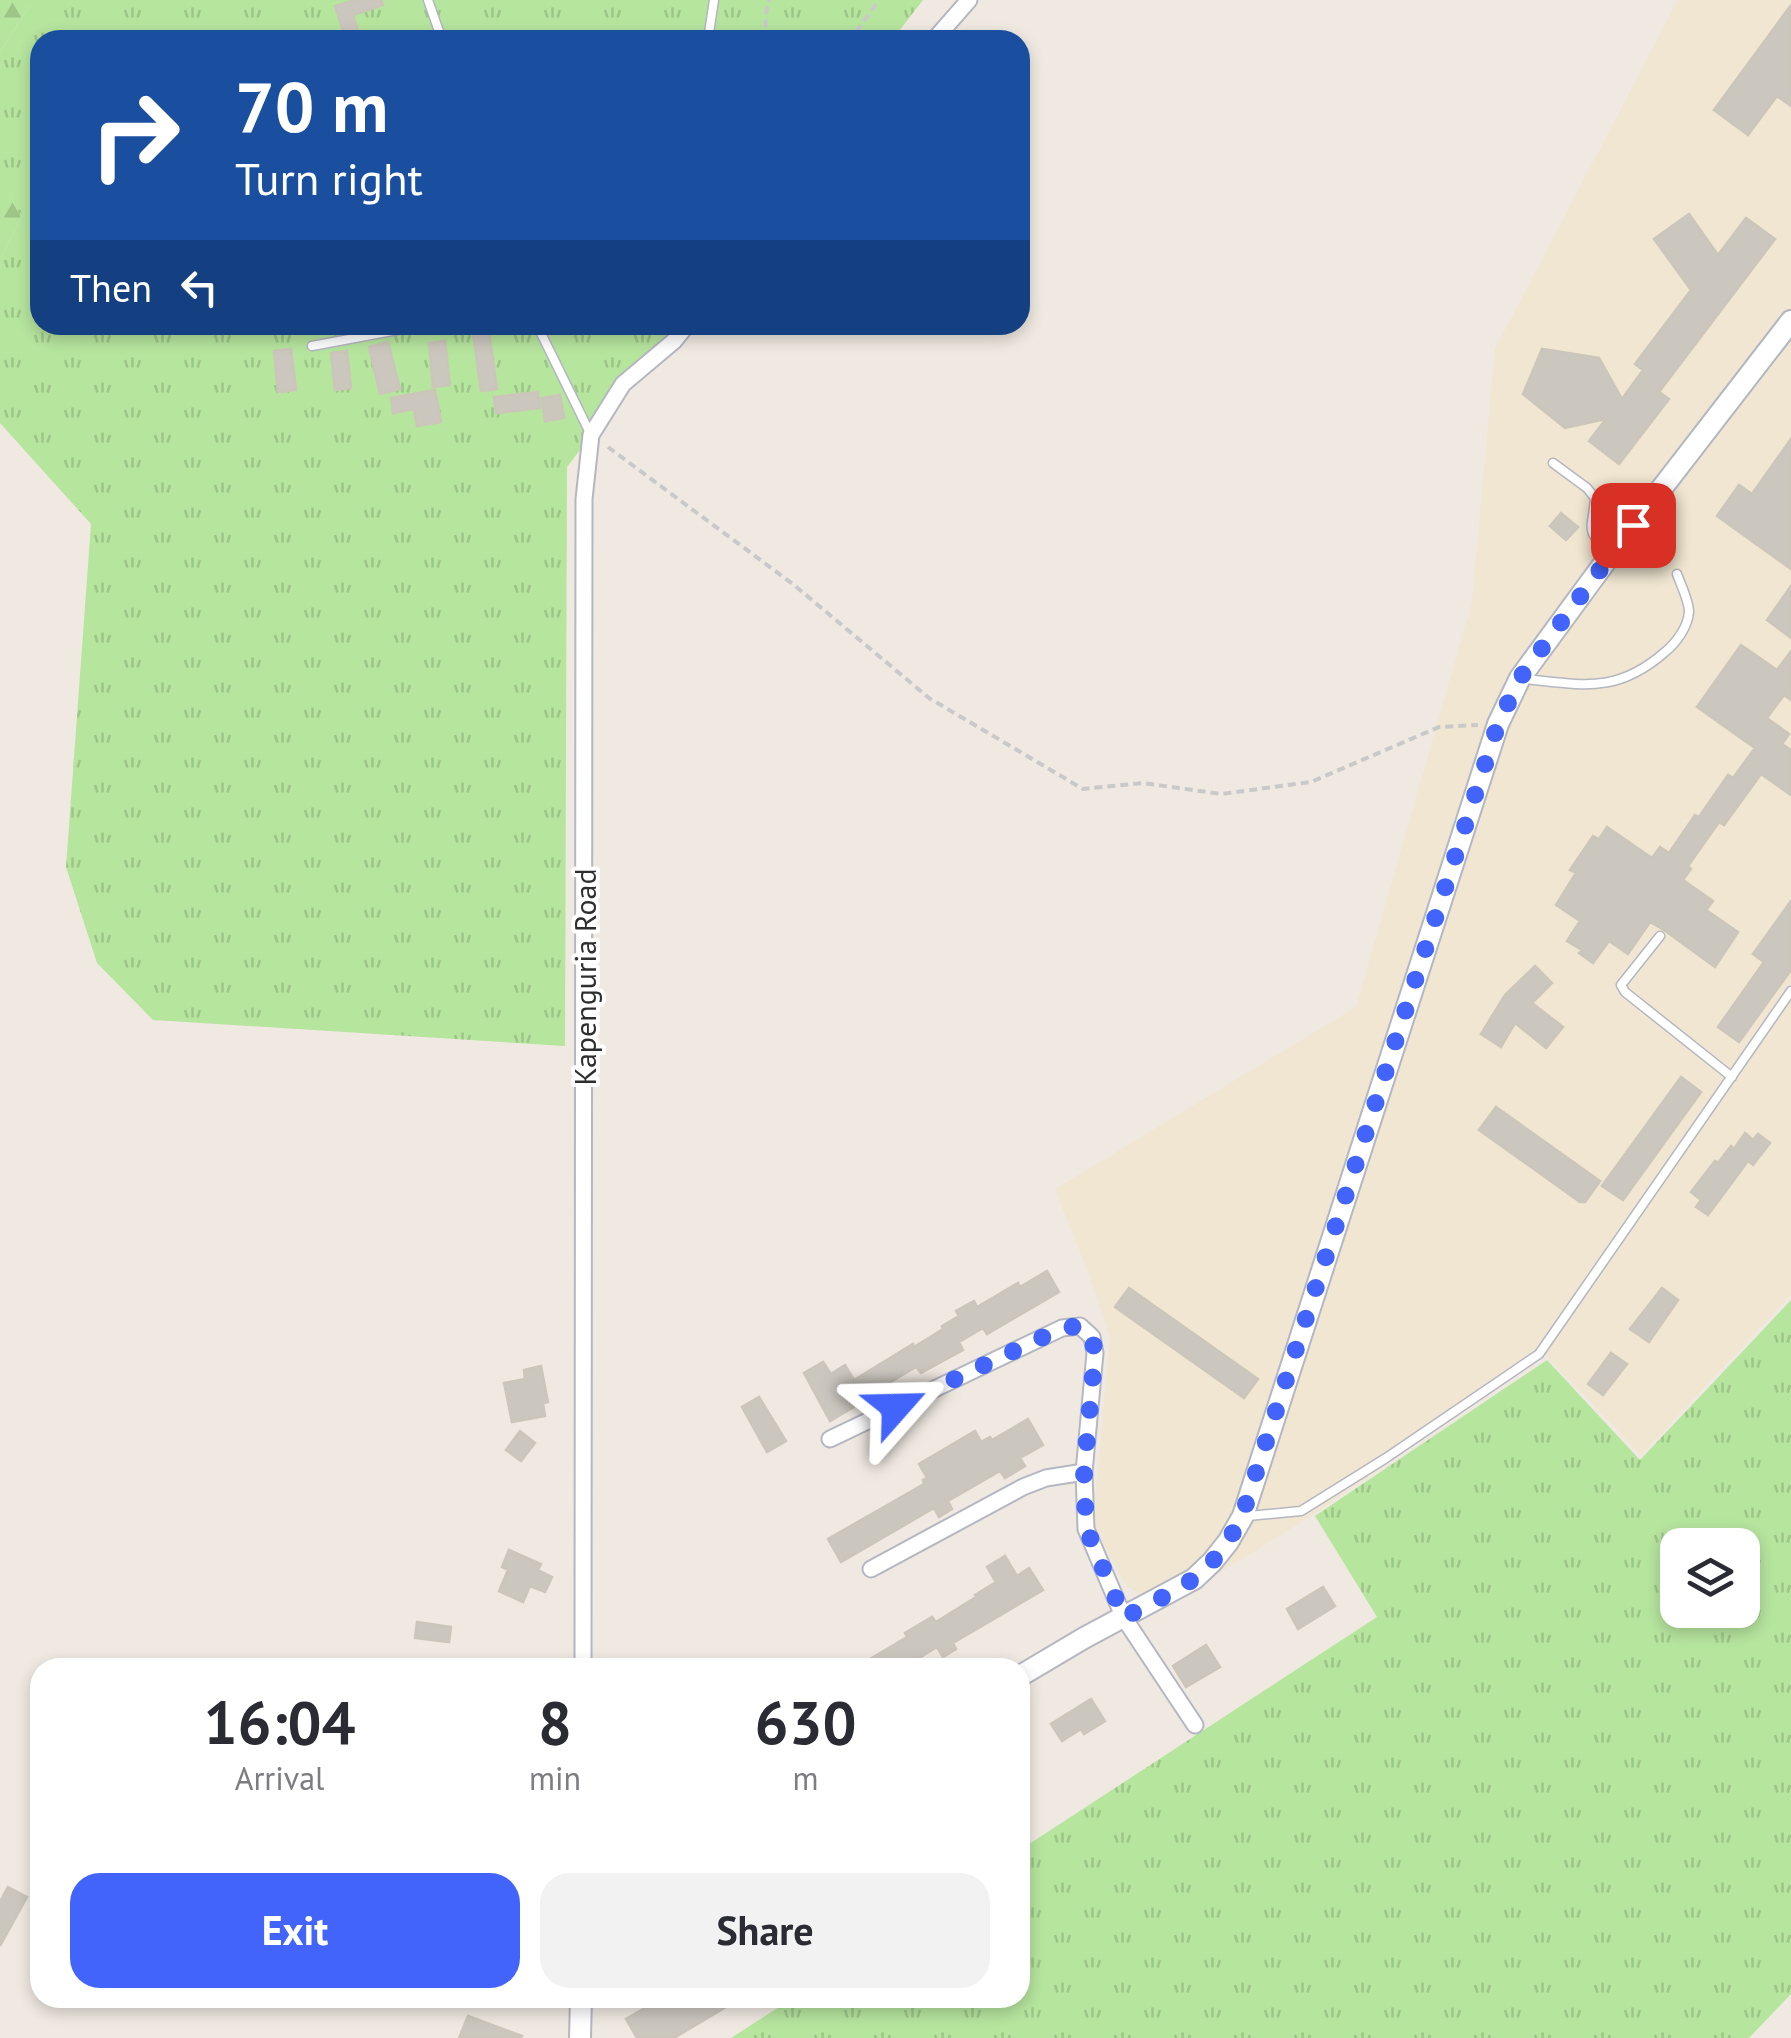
<!DOCTYPE html>
<style>
:root{--surface:#fff;--page:#f2f2f3;--text:#2b2b33;--muted:#7c7c81;--accent:#4264fb}
body{margin:0;font-family:"PT Sans",sans-serif;background:var(--page);color:var(--text);height:100vh;display:flex;flex-direction:column;font-size:38px;white-space:nowrap}
*{box-sizing:border-box;margin:0}
p{font-size:32px;color:var(--muted)}
.icon{flex:none;width:55px;height:55px;fill:none;stroke:currentColor;stroke-width:2;stroke-linecap:round;stroke-linejoin:round}
.map{position:relative;flex:1;overflow:hidden}
.drawer{position:absolute;left:30px;top:1658px;width:1000px;height:350px;display:flex;flex-direction:column;background:var(--surface);border-radius:30px;box-shadow:0 5px 15px #0003}
.drawer>*{flex:none}
.hud{position:absolute;left:30px;top:30px;width:1000px;height:305px;border-radius:30px;box-shadow:0 5px 15px #0003;background:#1a4fa0;color:#fff;overflow:hidden}
.fabs{position:absolute;left:1660px;top:1528px;display:grid;gap:20px}
.fabs a{display:grid;place-items:center;width:100px;height:100px;border-radius:20px;background:var(--surface);box-shadow:0 5px 15px #0003;font-size:50px}
.pin{position:absolute;display:grid;place-items:center;width:85px;height:85px;color:#fff;margin:-42px;border-radius:20px;box-shadow:0 5px 15px #0006}
.me{position:absolute;width:110px;margin:-55px;rotate:65deg;stroke-linejoin:round;filter:drop-shadow(0 0 8px #0008)}
.turn{display:flex;align-items:center;gap:35px;height:210px;padding:0 40px;font-size:45px}
.turn .icon{width:130px;height:130px;stroke-width:2.5}
.turn b{display:block;font-size:70px;line-height:85px}
.then{display:flex;align-items:center;height:95px;padding:0 40px;background:#0003;gap:20px;font-size:38px}
.eta{display:flex;justify-content:space-evenly;align-items:center;height:170px;text-align:center}
.eta b{font-size:60px;font-weight:600;line-height:70px}
.cta{display:flex;gap:20px;margin-top:auto;padding:20px 40px}
.cta a{flex:1;height:115px;border-radius:30px;background:var(--accent);color:#fff;font-size:40px;font-weight:600;line-height:115px;text-align:center}
.cta a+a{background:var(--page);color:var(--text)}
.map>svg:first-child{display:block}
.education{fill:#f0e6d1}
.grass{fill:url(#grass-tufts);fill-rule:evenodd}
.forest{fill:url(#forest-firs)}
.building{fill:#cbc7bf;stroke:#cbc5ba;stroke-width:2.5}
.lines{fill:none;stroke-linecap:round;stroke-linejoin:round}
.lane-casing{stroke:#b4b7c1;stroke-width:11}
.street-casing{stroke:#b4b7c1;stroke-width:19}
.secondary-casing{stroke:#b4b7c1;stroke-width:24}
.path{stroke:#c9c9c9;stroke-width:4;stroke-dasharray:8 5;stroke-linecap:butt}
.lane{stroke:#fff;stroke-width:8}
.street{stroke:#fff;stroke-width:15}
.secondary{stroke:#fff;stroke-width:20}
.route{stroke:#4264fb;stroke-width:18;stroke-dasharray:0 32.4}
.labels{text-anchor:middle;dominant-baseline:central;stroke-width:8;stroke-linejoin:round;paint-order:stroke}
.street-label{font-size:30px;fill:#2e2e2e;stroke:#fff}
</style>
<div class="map">
<svg width="1791" height="2038" viewBox="0 0 1791 2038">
<defs>
<pattern id="grass-tufts" width="24" height="20" patternUnits="userSpaceOnUse" patternTransform="scale(2.5)"><rect width="24" height="20" fill="#b6e59e"/><path d="M3 7l-1-3M5 7V3M7 7l1-3M15 17l-1-3M17 17v-4M19 17l1-3" fill="none" stroke="#9dc588"/></pattern>
<pattern id="forest-firs" width="22" height="20" patternUnits="userSpaceOnUse" patternTransform="scale(2.5)"><rect width="22" height="20" fill="#b6e59e"/><path d="M5 1l3.5 6h-7zM16 11l3.5 6h-7z" fill="#9dc588"/></pattern>
</defs>
<rect width="100%" height="100%" fill="#efe9e1"/>
<path class="education" d="M1678 0H1791V1295L1641 1455 1546 1356 1302 1522 1160 1609 1156 1599 1127 1587 1093 1524 1110 1337 1090 1277 1055 1189 1356 1007 1472 603 1495 349Z"/>
<path class="grass" d="M31 0H923L892 40H40V325H675L567 467 565 1046 153 1020 97 963 66 867 91 524 0 423V259L21 218 0 175V52L31 4Z
M1791 1300V1994L1749 2038H731L793 1998H1020V1850L1377 1617 1315 1516 1547 1360 1640 1460ZM1678 1545H1742V1610H1678Z"/>
<path class="forest" d="M0 0H31V4L0 52Z
M0 174 21 218 0 259Z"/>
<path class="building" d="M356 0H381L383 5 353 15 361 40H346L335 6Z
M1791 5V106L1777 96 1748 135 1714 110Z
M1689 214 1718 255 1746 218 1775 239 1659 392 1669 399 1619 464 1589 441 1606 419 1565 428 1523 394 1542 349 1599 358 1622 399 1643 370 1635 364 1691 290 1654 239Z
M472 325H488L497 389 481 391Z
M445 341 450 385 433 387 429 343Z
M388 342 400 389 380 394 369 347Z
M291 349 296 390 278 392 274 351Z
M347 351 351 388 335 390 331 353Z
M435 390 441 422 417 426 414 409 393 413 391 398Z
M538 392 540 408 496 413 494 397Z
M560 395 564 418 545 421 542 398Z
M1791 439V569L1717 516 1739 485 1752 494Z
M1561 513 1578 527 1566 540 1550 526Z
M1791 586V638L1767 620Z
M1741 645 1777 670 1791 651V700L1784 695 1767 718 1789 734 1782 744 1791 750V795L1761 774 1724 825 1719 822 1688 866 1691 869 1683 880 1713 901 1706 910 1738 932 1715 967 1664 930 1650 922 1628 954 1609 941 1593 963 1579 953 1582 950 1567 941 1580 921 1556 905 1576 873 1570 870 1593 836 1599 839 1607 827 1652 858 1660 847 1669 853 1695 815 1699 817 1728 775 1733 778 1755 748 1697 707Z
M1791 901V970L1739 1042 1718 1027 1764 962 1753 954Z
M1535 966 1552 983 1532 1003 1563 1027 1546 1048 1515 1023 1501 1047 1481 1034 1505 995Z
M1681 1077 1701 1092 1623 1200 1602 1186Z
M1496 1107 1600 1181 1585 1202H1580L1479 1130Z
M1745 1133 1753 1140 1758 1134 1770 1143 1753 1165 1748 1161 1708 1215 1696 1207 1701 1200 1691 1192 1715 1161 1718 1163 1731 1146 1734 1149Z
M1047 1271 1059 1292 987 1334 983 1328 959 1342 963 1350 921 1373 916 1367 882 1387 885 1392 873 1400 871 1397 830 1421 804 1373 823 1362 831 1374 845 1365 854 1380 913 1344 914 1347 943 1329 942 1326 959 1316 956 1311 974 1301 977 1307 1018 1283 1020 1287Z
M1129 1288 1258 1379 1244 1398 1115 1307Z
M1662 1288 1678 1300 1649 1342 1630 1329Z
M1611 1353 1627 1364 1603 1395 1588 1384Z
M541 1366 548 1402 543 1403 545 1416 512 1422 504 1383 525 1379 524 1370Z
M759 1397 786 1441 767 1452 742 1407Z
M1028 1419 1043 1445 1020 1458 1025 1466 1005 1478 1000 1471 948 1501 952 1509 939 1517 934 1508 841 1562 828 1539 924 1484 923 1480 927 1478 919 1464 975 1431 981 1442 990 1437 992 1440Z
M520 1431 535 1443 521 1461 506 1450Z
M509 1550 541 1564 538 1570 552 1577 545 1592 530 1586 523 1602 499 1591 508 1570 502 1567Z
M1005 1556 1017 1576 1029 1568 1043 1590 953 1643 956 1649 943 1657 937 1647 903 1668H855L907 1637 905 1633 932 1617 936 1622 976 1597 975 1595 996 1582 987 1567Z
M1323 1587 1335 1606 1298 1629 1287 1609Z
M417 1622 451 1627 449 1642 415 1638Z
M1206 1645 1220 1667 1186 1687 1173 1666Z
M1091 1699 1105 1721 1084 1734 1081 1729 1062 1741 1051 1724Z
M8 1887 27 1897 0 1946V1902Z
M638 1998H741L674 2038H637L626 2019 645 2008Z
M468 2016 522 2036 521 2038H459Z"/>
<g class="lines">
<g class="lane-casing">
<path id="lane" d="M428 0 442 40
M708 40 714 0
M537 325 591 435
M671 325 674 341
M312 346 424 325
M1553 463 1587 488 1595 498C1593 530 1583 529 1611 554
M1525 679C1583 685 1617 694 1665 652 1676 643 1688 627 1689 612 1689 601 1681 585 1677 574
M1660 936 1621 985 1625 992 1732 1077
M1248 1516 1301 1511 1386 1458 1539 1354 1791 991"/>
</g>
<g class="street-casing">
<path id="street" d="M934 40 969 0
M830 1439 1062 1328 1080 1326 1092 1337 1095 1353 1084 1472 1086 1529 1124 1618 1195 1725
M871 1569 1023 1487 1046 1478 1084 1472
M583 1668 584 499 591 435 623 384 674 341 687 325"/>
</g>
<g class="secondary-casing">
<path id="secondary" d="M1020 1676 1084 1638 1194 1579 1212 1562 1228 1542 1243 1516 1498 724 1520 678 1611 554 1791 321
M580 2038 581 1998"/>
</g>
<path class="path" d="M769 40C764 25 765 15 769 0
M846 40 855 33 879 0
M608 447 794 585 929 698 1083 789 1143 783 1221 794 1311 782 1439 727 1478 725"/>
<use href="#lane" class="lane"/>
<use href="#street" class="street"/>
<use href="#secondary" class="secondary"/>
</g>
<g class="lines">
<path class="route" d="M896 1407 1062 1328 1080 1326 1092 1337 1095 1353 1084 1472 1086 1528 1124 1618C1146 1605 1172 1594 1193 1579 1215 1563 1230 1540 1242 1516L1498 724 1520 678 1633 525"/>
</g>
<g class="labels">
<g class="street-label">
<text transform="translate(584 977) rotate(-90)">Kapenguria Road</text>
</g>
</g>
</svg>
<div class="fabs">
<a><svg class="icon" aria-label="layers" viewBox="0 0 24 24"><path d="M12 4l9 5-9 5-9-5zM3 14l9 5 9-5"/></svg></a>
</div>
<div class="pin" style="left:1633px;top:525px;background:#d93025"><svg class="icon" aria-label="arrive" viewBox="0 0 24 24"><path d="M6 21V4h12l-3 4 3 4H6"/></svg></div>
<svg class="me" style="left:896px;top:1407px" viewBox="-20 -20 40 40"><path d="M0-17L14 15 0 8-14 15z" fill="#4264fb" stroke="#fff" stroke-width="4"/></svg>
<div class="hud">
<div class="turn"><svg class="icon" aria-label="right" viewBox="0 0 24 24"><path d="M7 20v-9h11M14 6l5 5-5 5"/></svg><div><b>70 m</b>Turn right</div></div>
<div class="then">Then<svg class="icon" aria-label="left" viewBox="0 0 24 24"><path d="M17 20v-9H6M10 6l-5 5 5 5"/></svg></div>
</div>
<section class="drawer">
<div class="eta">
<div><b>16:04</b><p>Arrival</p></div>
<div><b>8</b><p>min</p></div>
<div><b>630</b><p>m</p></div>
</div>
<div class="cta"><a>Exit</a><a>Share</a></div>
</section>
</div>
